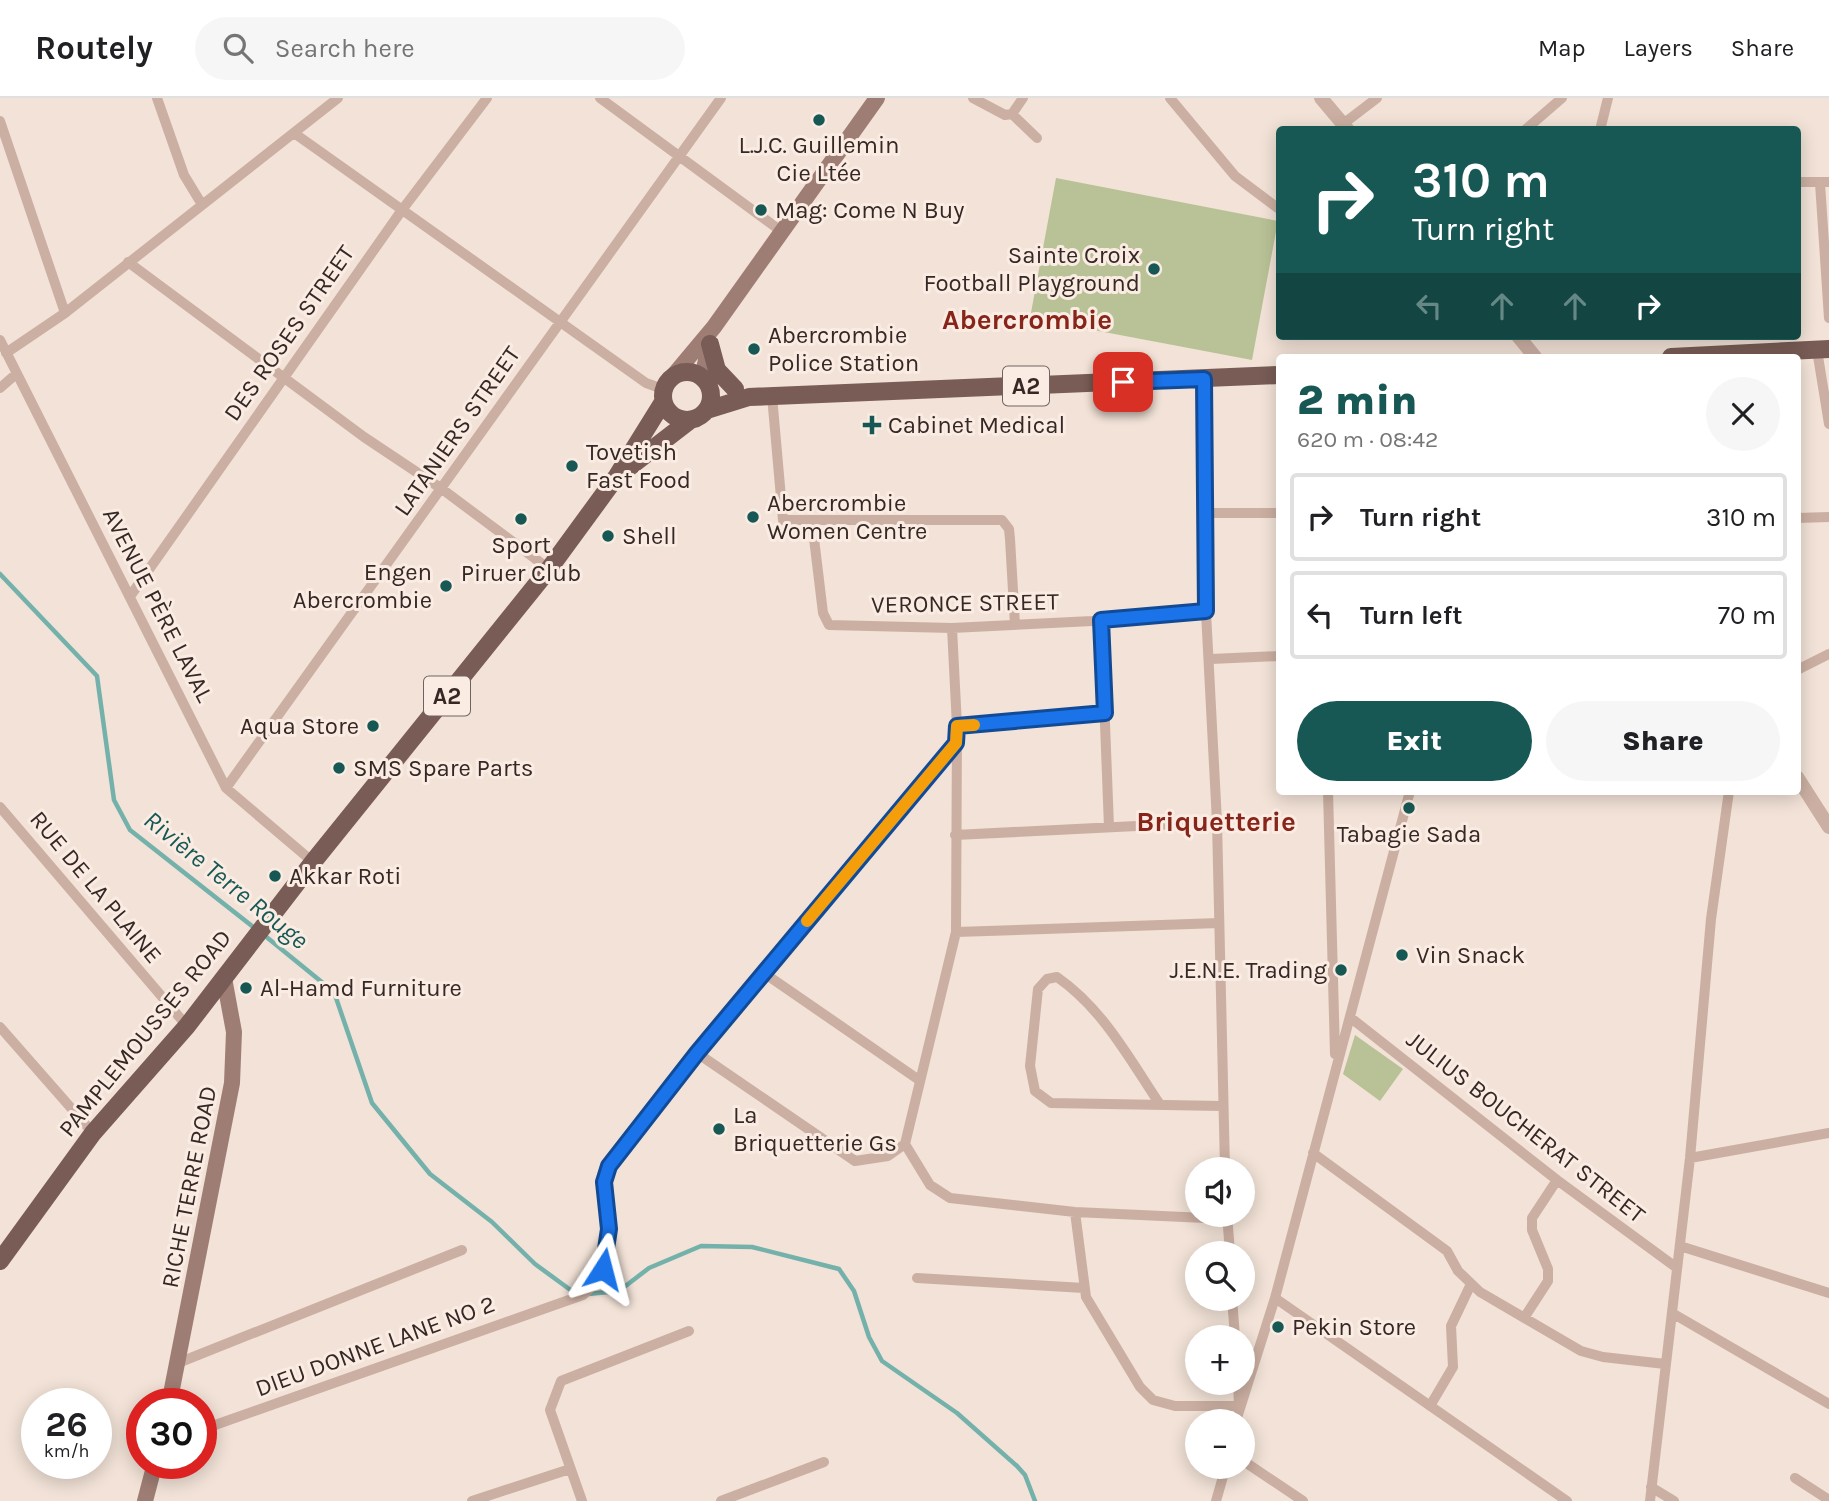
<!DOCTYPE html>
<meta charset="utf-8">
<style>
:root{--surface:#fff;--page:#f6f6f6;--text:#202124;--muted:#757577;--line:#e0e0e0;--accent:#185854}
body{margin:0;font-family:Karla,sans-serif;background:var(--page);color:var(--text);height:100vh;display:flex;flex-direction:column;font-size:26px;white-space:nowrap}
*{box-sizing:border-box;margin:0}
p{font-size:23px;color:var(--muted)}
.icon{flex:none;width:38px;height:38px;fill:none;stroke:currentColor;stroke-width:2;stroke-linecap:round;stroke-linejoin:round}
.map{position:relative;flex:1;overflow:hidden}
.sheet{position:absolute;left:1276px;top:256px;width:525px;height:441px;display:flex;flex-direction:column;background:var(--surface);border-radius:7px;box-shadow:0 4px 18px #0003}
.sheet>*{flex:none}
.hud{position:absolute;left:1276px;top:28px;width:525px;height:214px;border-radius:7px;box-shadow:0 4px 18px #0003;background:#185854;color:#fff;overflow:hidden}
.buttons{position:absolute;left:1185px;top:1059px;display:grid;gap:14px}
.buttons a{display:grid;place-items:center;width:70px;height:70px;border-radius:50%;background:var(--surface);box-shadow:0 4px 18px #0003;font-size:35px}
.speed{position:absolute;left:21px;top:1290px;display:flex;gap:14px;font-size:35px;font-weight:700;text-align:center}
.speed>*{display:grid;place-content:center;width:91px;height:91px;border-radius:50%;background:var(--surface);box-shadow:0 4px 18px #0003;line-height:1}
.speed small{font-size:18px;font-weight:400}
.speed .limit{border:10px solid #d22;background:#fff;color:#111}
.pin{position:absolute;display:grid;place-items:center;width:60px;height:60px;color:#fff;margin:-30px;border-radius:14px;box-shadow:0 4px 10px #0006}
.me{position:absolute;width:77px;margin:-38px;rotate:9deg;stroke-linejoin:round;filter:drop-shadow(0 0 5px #0008)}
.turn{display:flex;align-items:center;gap:24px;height:147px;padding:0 21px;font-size:32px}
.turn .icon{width:91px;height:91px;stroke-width:2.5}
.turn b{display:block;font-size:49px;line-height:60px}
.lanes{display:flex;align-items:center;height:66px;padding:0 21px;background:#0003;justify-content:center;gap:35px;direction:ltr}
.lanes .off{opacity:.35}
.round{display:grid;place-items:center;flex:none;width:74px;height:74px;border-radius:37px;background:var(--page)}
.summary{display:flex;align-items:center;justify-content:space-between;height:119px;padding:0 21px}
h1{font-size:42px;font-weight:800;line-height:52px;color:var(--accent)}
.primary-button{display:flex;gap:14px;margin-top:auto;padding:14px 21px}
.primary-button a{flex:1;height:80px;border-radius:42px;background:var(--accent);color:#fff;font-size:28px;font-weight:800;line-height:80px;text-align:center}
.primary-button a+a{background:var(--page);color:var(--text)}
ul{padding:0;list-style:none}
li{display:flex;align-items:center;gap:21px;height:88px;margin:0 14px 10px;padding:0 7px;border:4px solid var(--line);border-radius:7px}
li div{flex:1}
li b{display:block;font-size:26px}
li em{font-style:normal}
header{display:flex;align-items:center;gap:42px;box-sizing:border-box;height:98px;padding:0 35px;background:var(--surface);border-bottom:2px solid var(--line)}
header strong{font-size:33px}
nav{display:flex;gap:38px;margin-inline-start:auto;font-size:24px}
.search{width:490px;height:63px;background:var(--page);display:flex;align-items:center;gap:18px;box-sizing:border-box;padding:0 24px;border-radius:38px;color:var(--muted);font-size:26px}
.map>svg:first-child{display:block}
.green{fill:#b9c296}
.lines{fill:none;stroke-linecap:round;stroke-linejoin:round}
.stream{stroke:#74b1ab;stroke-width:4.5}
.minor{stroke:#cbafa2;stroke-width:10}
.tertiary{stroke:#cbafa2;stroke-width:14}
.secondary{stroke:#9e7d74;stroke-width:16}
.primary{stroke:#785c55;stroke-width:18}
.route-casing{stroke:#114b97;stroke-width:18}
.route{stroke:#1a73e8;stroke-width:12}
.slow{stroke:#f59e0b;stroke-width:12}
.poi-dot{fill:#185854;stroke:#faece3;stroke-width:2.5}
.labels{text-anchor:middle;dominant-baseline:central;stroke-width:6;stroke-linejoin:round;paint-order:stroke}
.shield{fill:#faece3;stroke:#70635e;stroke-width:2}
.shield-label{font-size:23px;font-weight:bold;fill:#352825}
.poi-label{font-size:24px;fill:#352825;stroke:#faece3;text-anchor:start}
.street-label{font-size:24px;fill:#352825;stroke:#faece3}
.water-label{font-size:26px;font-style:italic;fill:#185854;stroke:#faece3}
.quarter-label{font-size:28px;font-weight:bold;fill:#88251a;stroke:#faece3}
</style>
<header>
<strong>Routely</strong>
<div class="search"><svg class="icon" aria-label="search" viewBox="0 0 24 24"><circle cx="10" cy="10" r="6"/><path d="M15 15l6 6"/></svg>Search here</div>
<nav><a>Map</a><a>Layers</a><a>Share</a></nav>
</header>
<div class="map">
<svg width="1829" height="1403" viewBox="0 0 1829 1403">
<rect width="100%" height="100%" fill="#f2e2d7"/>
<path class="green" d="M1056 80 1278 123 1252 262 1030 220Z
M1355 937 1403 971 1380 1003 1343 976Z"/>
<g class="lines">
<path class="stream" d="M0 476 97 578 114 702 130 732 257 832
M264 837 334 894 372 1005 430 1076 492 1124 535 1166 576 1196
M588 1196 619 1193 649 1170 701 1148 752 1149 839 1171 854 1193 869 1239 882 1263 957 1315 1017 1368 1025 1377 1035 1403"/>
<path class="minor" d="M157 0 184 77 201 105
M600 0 781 133
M973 0 1005 17 1012 16 1023 0
M1170 0 1235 78 1279 111
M1012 16 1037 40
M0 23 65 215
M1343 26 1377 0
M1525 32 1562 0
M1600 32 1608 0
M294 35 646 285 663 291
M1797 84H1829
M1820 85 1829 220
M128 164 364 339 442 391 549 471
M0 242 226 690 313 764
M1817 252 1829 326
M6 255 65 215 338 0
M1204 281 1206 514 1217 724 1225 1071
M0 290 15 277
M772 298 783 422H1002L1009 431 1010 441 1015 527
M1208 415H1279
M1797 420 1829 419
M812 424 823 515 829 527 952 530 1092 523 1206 514
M131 497 402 112 487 0
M1101 522 1109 729
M952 530 957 628 956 834 905 1046 930 1087 950 1100 1075 1114 1227 1121
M1211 561 1279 558
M1797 572 1829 556
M957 628 1105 615
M226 690 721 0
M1328 693 1335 956
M0 709 187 928
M955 737 1217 724
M956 834 1219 825
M764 875 919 982
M1351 920 1557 1082 1677 1170
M0 929 93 1035
M697 955 855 1063 888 1058 905 1046
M1159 1005C1129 960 1103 911 1057 879L1047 881 1038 891 1030 968 1035 993 1051 1005 1222 1008
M1313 1055 1447 1153 1458 1173 1480 1194 1581 1253 1603 1259 1665 1266
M1690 1060 1829 1035
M1075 1114 1086 1199 1140 1289 1153 1302 1175 1308H1239L1238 1284
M1227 1116 1230 1155
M1680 1148 1829 1195
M917 1180 1084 1190
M1232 1200 1235 1239
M1275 1200 1567 1403
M1672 1215 1829 1306
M1524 1220 1548 1183V1171L1532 1132V1120L1557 1082
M178 1265 462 1152
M1430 1308 1453 1269 1451 1228 1471 1186
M1236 1323 1275 1200 1410 693
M201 1332 583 1197C606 1180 611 1144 608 1116 606 1099 601 1085 609 1068L697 955 956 645
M1242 1362 1303 1403
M1795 1380 1829 1402
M1651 1389 1674 1403
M472 1403 570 1371
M582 1403 550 1312 561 1283 689 1233
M721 1403 824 1364
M1216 1403 1226 1368
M1650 1403 1690 1060 1711 821 1729 693"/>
<path class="tertiary" d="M1321 0 1348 32
M1518 238 1535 259
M1797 679 1829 729"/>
<path class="secondary" d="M673 278 714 229 877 0
M702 279 710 245
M169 1306 232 985 234 934 224 880
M145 1403 155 1365"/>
<path class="primary" d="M710 246 717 272 735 291
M1671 259 1829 251
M663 298a24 24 0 1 1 48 0a24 24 0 1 1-48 0Z
M707 312 749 299 1279 277
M628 370 689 323
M0 1163 93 1035 187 928 313 764 549 471 617 378 663 304"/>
</g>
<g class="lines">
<g class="route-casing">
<path id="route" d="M603 1171 609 1131 604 1084 609 1068 697 955 956 645 957 628 1105 615 1101 522 1206 513 1204 281 1123 284"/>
</g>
<use href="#route" class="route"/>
<path class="slow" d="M807 823 956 645 957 628 974 627"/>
</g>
<g class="poi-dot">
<circle cx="819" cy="22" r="7"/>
<circle cx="761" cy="112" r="7"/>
<circle cx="1154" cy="171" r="7"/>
<circle cx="754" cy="251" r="7"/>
<path d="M868.5 316.5h7v7h7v7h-7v7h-7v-7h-7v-7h7z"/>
<circle cx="572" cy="368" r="7"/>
<circle cx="753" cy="419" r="7"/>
<circle cx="521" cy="421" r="7"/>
<circle cx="608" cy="438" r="7"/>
<circle cx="446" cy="488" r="7"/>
<circle cx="373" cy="628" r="7"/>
<circle cx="339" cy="670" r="7"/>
<circle cx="1409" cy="710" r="7"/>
<circle cx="275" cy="778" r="7"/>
<circle cx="1402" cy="857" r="7"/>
<circle cx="1341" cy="872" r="7"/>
<circle cx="246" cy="890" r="7"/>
<circle cx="719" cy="1031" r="7"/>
<circle cx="1278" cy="1229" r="7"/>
</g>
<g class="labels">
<g class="shield">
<rect x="1003" y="268.5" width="46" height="39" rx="5"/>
<rect x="424" y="578.5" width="46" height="39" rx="5"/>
</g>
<g class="shield-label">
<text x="1026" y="288">A2</text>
<text x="447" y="598">A2</text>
</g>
<g class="poi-label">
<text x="819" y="47" text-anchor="middle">L.J.C. Guillemin<tspan x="819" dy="28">Cie Ltée</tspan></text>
<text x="775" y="112">Mag: Come N Buy</text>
<text x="1140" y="157" text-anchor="end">Sainte Croix<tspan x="1140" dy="28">Football Playground</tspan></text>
<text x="768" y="237">Abercrombie<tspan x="768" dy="28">Police Station</tspan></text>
<text x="888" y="327">Cabinet Medical</text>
<text x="586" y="354">Tovetish<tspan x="586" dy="28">Fast Food</tspan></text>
<text x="767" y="405">Abercrombie<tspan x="767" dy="28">Women Centre</tspan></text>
<text x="622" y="438">Shell</text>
<text x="521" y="447" text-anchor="middle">Sport<tspan x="521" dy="28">Piruer Club</tspan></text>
<text x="432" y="474" text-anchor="end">Engen<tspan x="432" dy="28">Abercrombie</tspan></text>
<text x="359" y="628" text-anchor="end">Aqua Store</text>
<text x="353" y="670">SMS Spare Parts</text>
<text x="1409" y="736" text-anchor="middle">Tabagie Sada</text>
<text x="289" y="778">Akkar Roti</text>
<text x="1416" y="857">Vin Snack</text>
<text x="1327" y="872" text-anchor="end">J.E.N.E. Trading</text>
<text x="260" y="890">Al-Hamd Furniture</text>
<text x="733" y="1017">La<tspan x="733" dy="28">Briquetterie Gs</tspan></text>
<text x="1292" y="1229">Pekin Store</text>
</g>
<g class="street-label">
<text transform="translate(289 235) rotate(-55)">DES ROSES STREET</text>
<text transform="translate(457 333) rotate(-55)">LATANIERS STREET</text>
<text transform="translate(965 505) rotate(-1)">VERONCE STREET</text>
<text transform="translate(158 507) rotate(63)">AVENUE PÈRE LAVAL</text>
<text transform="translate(96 789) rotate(50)">RUE DE LA PLAINE</text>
<text transform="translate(145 935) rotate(-51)">PAMPLEMOUSSES ROAD</text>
<text transform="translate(1526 1029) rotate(38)">JULIUS BOUCHERAT STREET</text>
<text transform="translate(189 1089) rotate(-79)">RICHE TERRE ROAD</text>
<text transform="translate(375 1248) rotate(-20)">DIEU DONNE LANE NO 2</text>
</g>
<g class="water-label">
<text transform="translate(226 782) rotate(39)">Rivière Terre Rouge</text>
</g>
<g class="quarter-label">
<text x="1027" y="221">Abercrombie</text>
<text x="1216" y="723">Briquetterie</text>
</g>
</g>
</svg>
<div class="buttons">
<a><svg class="icon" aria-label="sound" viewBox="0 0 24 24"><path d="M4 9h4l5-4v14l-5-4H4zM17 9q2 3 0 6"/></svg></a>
<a><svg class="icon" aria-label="search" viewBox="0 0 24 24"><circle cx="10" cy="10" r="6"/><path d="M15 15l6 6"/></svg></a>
<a>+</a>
<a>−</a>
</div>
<div class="speed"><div>26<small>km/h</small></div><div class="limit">30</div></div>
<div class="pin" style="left:1123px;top:284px;background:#d93025"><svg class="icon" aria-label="arrive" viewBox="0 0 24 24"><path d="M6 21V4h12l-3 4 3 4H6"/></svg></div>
<svg class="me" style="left:603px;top:1171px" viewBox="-20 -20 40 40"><path d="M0-17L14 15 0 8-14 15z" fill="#1a73e8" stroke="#fff" stroke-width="4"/></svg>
<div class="hud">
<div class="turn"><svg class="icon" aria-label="right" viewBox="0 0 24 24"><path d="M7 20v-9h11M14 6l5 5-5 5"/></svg><div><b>310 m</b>Turn right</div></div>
<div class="lanes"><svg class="icon off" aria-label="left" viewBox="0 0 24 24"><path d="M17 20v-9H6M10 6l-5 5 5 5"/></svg><svg class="icon off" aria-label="ahead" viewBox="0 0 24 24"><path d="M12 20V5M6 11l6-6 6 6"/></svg><svg class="icon off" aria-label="ahead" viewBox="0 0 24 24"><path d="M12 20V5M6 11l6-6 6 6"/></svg><svg class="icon" aria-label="right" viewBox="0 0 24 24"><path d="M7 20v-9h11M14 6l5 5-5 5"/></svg></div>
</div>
<section class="sheet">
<div class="summary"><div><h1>2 min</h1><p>620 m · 08:42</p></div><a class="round"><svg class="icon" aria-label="close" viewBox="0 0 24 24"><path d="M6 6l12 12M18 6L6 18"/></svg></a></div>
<ul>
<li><svg class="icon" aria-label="right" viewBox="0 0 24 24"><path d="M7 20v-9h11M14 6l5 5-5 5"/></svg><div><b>Turn right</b></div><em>310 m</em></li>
<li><svg class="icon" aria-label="left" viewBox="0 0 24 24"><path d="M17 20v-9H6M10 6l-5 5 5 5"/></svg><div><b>Turn left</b></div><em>70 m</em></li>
</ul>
<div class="primary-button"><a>Exit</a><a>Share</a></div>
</section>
</div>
